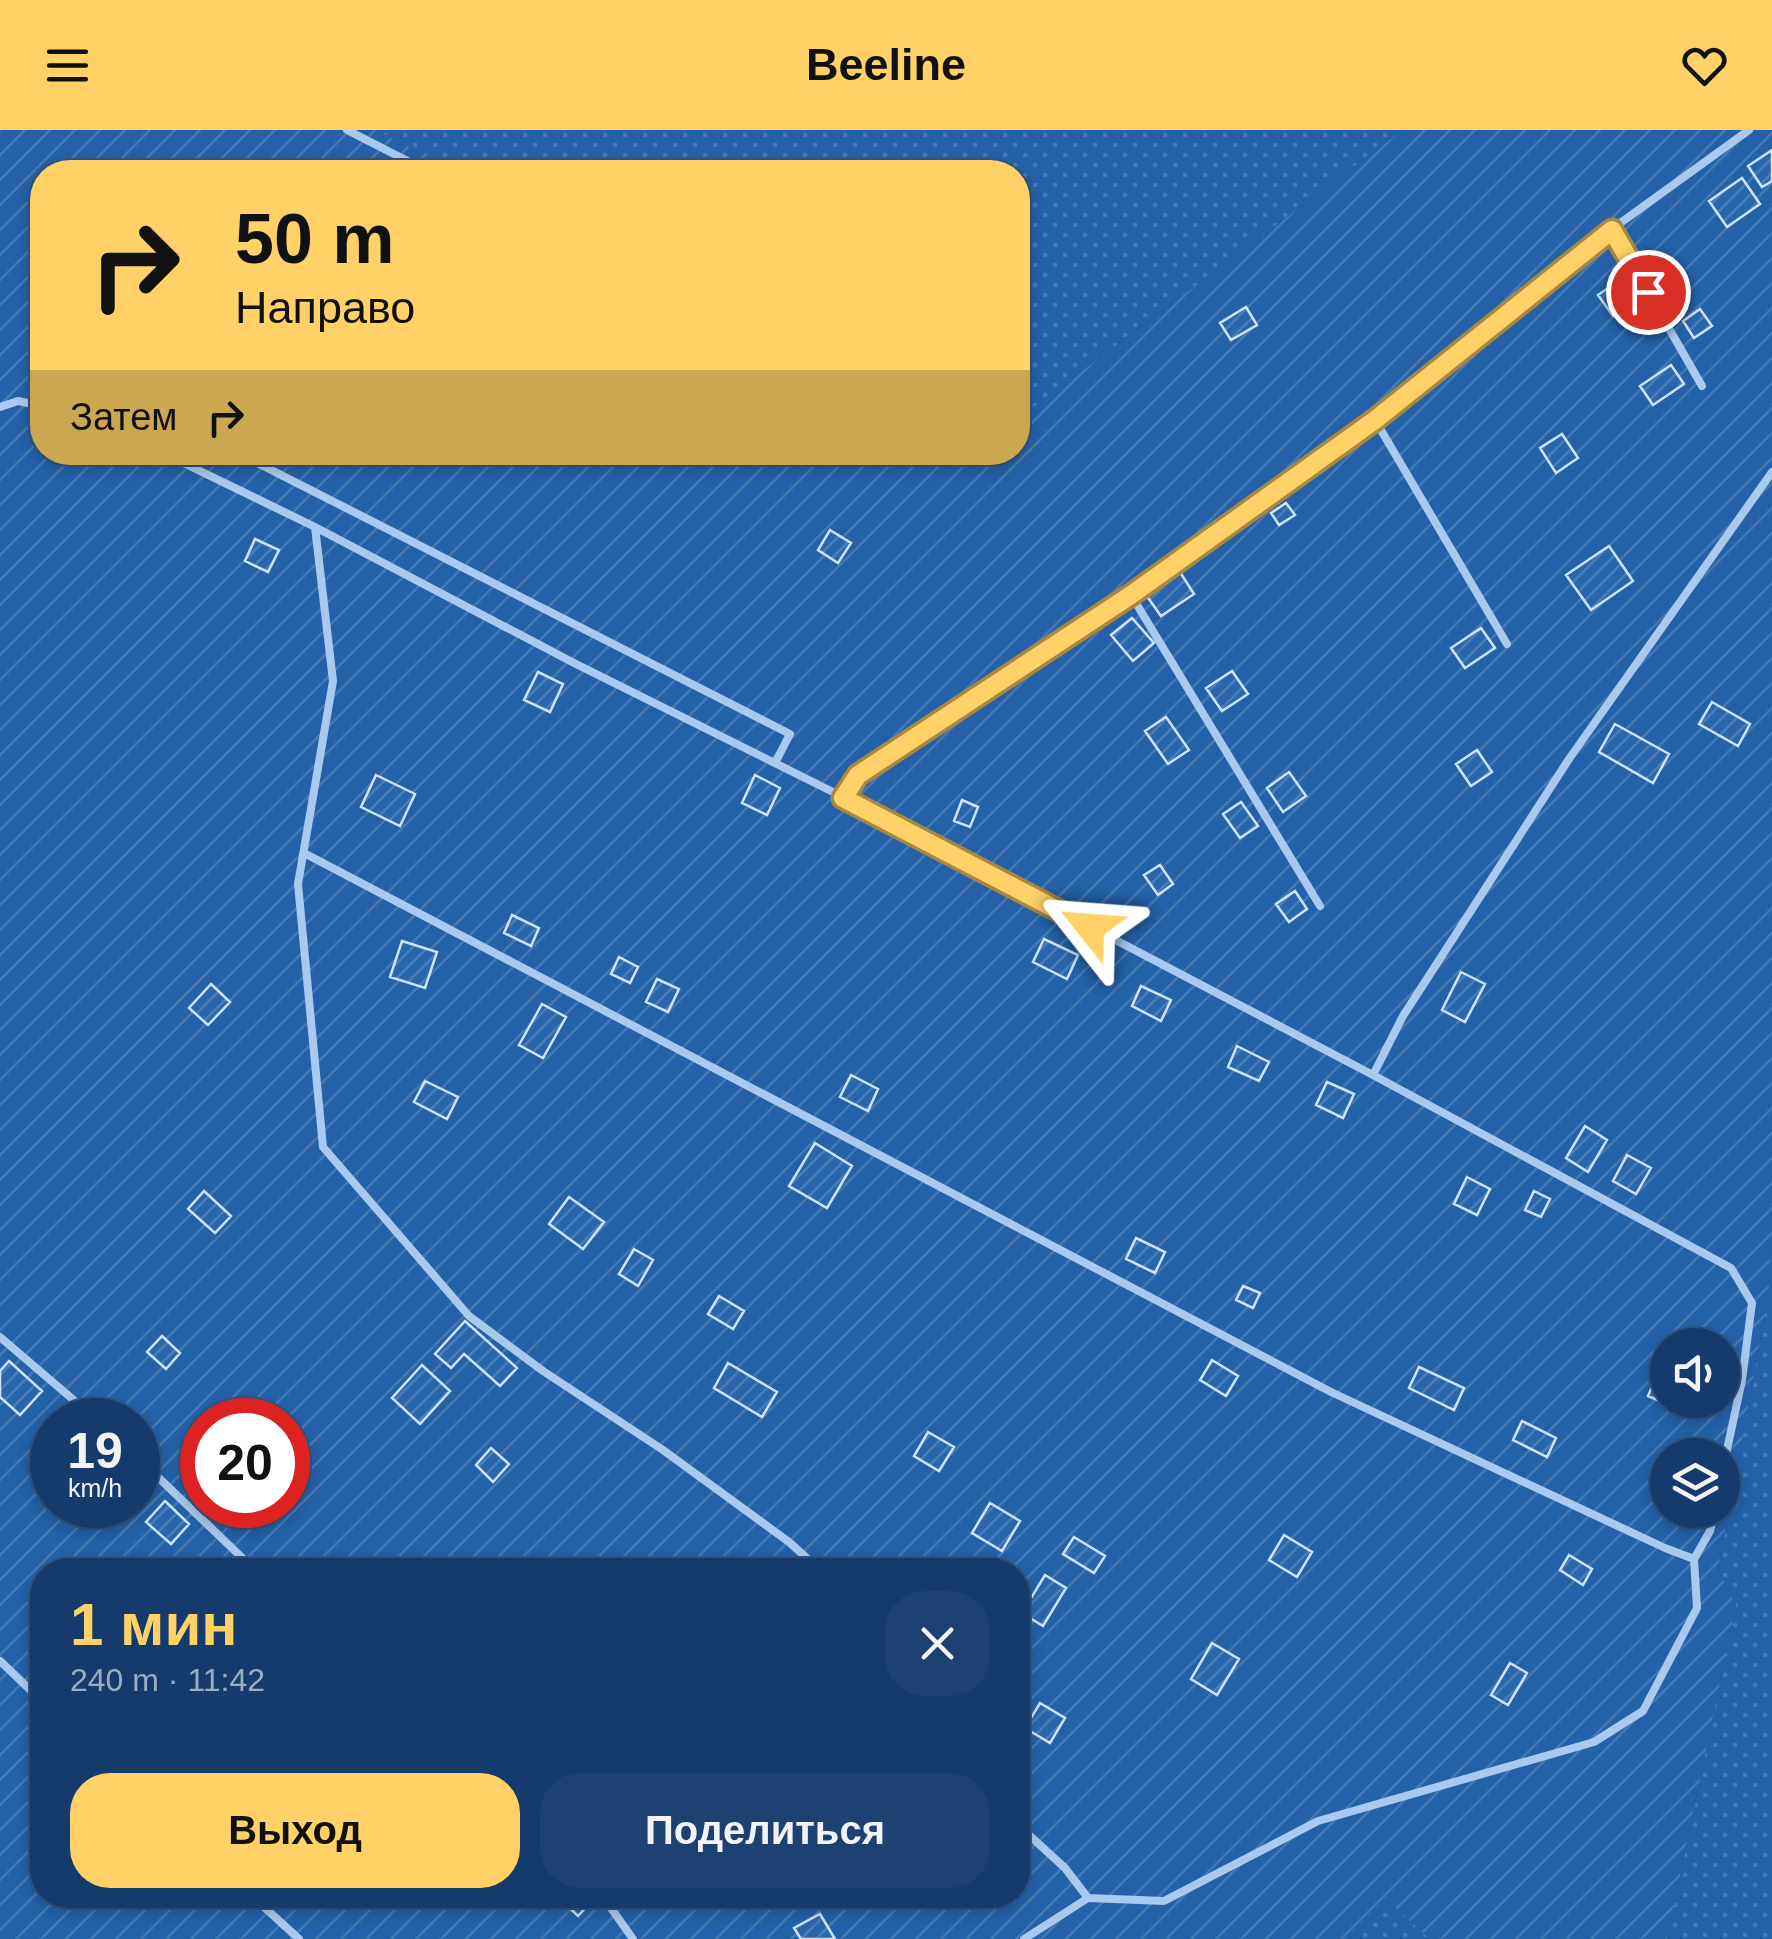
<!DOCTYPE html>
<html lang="ru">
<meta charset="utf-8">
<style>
:root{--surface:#143b6b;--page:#1d4271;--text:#f1f3f6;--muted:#9dadc1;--line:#33557e;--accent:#ffd166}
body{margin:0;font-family:Helvetica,sans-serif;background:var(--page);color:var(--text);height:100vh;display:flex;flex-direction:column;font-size:38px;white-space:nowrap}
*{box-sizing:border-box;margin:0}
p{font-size:32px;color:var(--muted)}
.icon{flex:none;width:55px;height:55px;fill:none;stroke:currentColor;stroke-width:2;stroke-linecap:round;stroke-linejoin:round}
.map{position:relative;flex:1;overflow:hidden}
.side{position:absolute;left:30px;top:1428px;width:1000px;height:350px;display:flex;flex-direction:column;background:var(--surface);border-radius:40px;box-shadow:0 5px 15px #0003,0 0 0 2px var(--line)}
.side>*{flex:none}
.banner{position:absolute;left:30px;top:30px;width:1000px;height:305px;border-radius:40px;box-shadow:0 5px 15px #0003,0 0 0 2px var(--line);background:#ffd166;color:#111;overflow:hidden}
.controls{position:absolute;left:1650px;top:1198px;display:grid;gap:20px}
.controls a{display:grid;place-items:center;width:90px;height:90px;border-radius:50%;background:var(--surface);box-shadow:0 5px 15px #0003,0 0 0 2px var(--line);font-size:50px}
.speed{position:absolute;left:30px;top:1268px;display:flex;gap:20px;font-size:50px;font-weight:700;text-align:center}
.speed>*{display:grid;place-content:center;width:130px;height:130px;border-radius:50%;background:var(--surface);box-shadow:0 5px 15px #0003,0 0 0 2px var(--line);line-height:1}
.speed small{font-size:25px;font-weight:400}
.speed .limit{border:15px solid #d22;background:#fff;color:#111}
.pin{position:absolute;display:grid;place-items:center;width:85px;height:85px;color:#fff;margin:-42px;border:5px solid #fff;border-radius:50%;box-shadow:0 2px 10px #0007}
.me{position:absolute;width:110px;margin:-55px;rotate:298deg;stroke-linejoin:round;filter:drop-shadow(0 0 8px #0008)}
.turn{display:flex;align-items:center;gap:35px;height:210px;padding:0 40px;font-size:45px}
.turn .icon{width:130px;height:130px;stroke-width:2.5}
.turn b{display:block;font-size:70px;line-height:85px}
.then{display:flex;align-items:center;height:95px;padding:0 40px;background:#0003;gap:20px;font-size:38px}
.round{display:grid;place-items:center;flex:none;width:105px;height:105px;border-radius:40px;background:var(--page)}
.overview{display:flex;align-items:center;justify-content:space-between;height:170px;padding:0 40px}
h1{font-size:60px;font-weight:800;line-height:75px;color:var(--accent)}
.button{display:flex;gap:20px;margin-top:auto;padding:20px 40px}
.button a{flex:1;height:115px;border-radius:40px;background:var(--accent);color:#111;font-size:40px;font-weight:800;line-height:115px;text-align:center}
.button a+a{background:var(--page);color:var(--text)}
header{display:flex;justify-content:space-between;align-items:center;height:130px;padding:0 40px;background:var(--accent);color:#111;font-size:45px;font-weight:800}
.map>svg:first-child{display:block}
.grass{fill:url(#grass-dots)}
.garden{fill:url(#garden-furrows);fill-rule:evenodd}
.building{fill:url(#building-hatch);stroke:#cfe3fa;stroke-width:2.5}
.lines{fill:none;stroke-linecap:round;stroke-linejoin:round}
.service{stroke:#a9c9ee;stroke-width:8}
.route-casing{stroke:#a68842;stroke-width:25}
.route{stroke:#ffd166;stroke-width:18}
</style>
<header><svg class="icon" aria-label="menu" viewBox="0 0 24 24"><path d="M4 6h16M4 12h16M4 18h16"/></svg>Beeline<svg class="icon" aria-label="heart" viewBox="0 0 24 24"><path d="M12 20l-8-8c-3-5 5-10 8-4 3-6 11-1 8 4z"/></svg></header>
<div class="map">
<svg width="1772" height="1809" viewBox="0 0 1772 1809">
<defs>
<pattern id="grass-dots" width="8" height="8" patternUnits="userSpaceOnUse" patternTransform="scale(2.5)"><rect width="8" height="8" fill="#2461a8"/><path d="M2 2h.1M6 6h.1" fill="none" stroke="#4579b5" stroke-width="1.8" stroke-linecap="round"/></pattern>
<pattern id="garden-furrows" width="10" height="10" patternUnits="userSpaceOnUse" patternTransform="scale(2.5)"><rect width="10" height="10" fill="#2461a8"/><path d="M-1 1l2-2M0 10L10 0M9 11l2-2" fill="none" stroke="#4579b5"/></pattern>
<pattern id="building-hatch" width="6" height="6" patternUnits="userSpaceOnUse" patternTransform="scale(2.5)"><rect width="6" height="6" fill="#2a66ad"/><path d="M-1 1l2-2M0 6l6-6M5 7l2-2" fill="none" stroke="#4a7db9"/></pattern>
</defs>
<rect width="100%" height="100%" fill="#1b4f8f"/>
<path class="grass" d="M375 0H1403L1018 289V42H460Z
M1772 1105V1809H1667L1736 1475 1718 1440 1769 1163Z
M1390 1773 1430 1809H1349Z"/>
<path class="garden" d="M0 0H375L460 42H42V322H1018V289L1403 0H1772V1105L1769 1163 1718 1440 1736 1475 1667 1809H1430L1390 1773 1349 1809H0ZM1668 1215H1722V1270H1668ZM52 1290H138V1375H52ZM202 1290H288V1375H202ZM1668 1325H1722V1380H1668ZM42 1440H1018V1765H42Z"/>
<path class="building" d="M1772 20V51L1762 57 1748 36Z
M1742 48 1760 74 1727 97 1709 71Z
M1620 150 1634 171 1613 186 1598 165Z
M1246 177 1257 195 1231 210 1220 193Z
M1700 179 1712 196 1694 208 1683 191Z
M1671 235 1684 254 1653 275 1640 256Z
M1562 304 1578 328 1556 343 1540 318Z
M1286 373 1295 385 1279 395 1271 383Z
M830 400 851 413 838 433 818 420Z
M255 409 279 420 268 442 245 431Z
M1609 416 1633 451 1591 480 1566 445Z
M1178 439 1194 464 1161 486 1144 462Z
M1132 488 1154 513 1133 531 1111 505Z
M1481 498 1495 518 1465 538 1451 518Z
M1232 541 1248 564 1222 581 1206 558Z
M538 542 563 554 550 582 524 570Z
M1712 572 1750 594 1738 616 1699 594Z
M1166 587 1189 620 1168 634 1145 601Z
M1615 594 1669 624 1653 653 1599 622Z
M1477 620 1492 642 1471 656 1456 634Z
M1289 642 1306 666 1283 682 1267 658Z
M376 645 415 664 400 696 361 677Z
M755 645 780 658 767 685 742 673Z
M962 670 978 677 970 697 954 691Z
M1241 672 1258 696 1240 708 1223 684Z
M1160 735 1173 754 1158 765 1144 745Z
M1295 761 1307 779 1289 792 1276 774Z
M512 785 539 798 531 816 504 803Z
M1044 809 1078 825 1067 849 1033 832Z
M402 811 437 822 425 858 390 847Z
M619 827 638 837 630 853 611 844Z
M1461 842 1485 854 1465 892 1442 880Z
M657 849 679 859 668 882 646 872Z
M211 854 230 872 208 895 189 878Z
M1141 856 1171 870 1161 891 1132 876Z
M542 874 566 887 543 928 519 915Z
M1237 916 1269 932 1259 951 1228 937Z
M851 945 878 959 868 981 840 967Z
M425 951 458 967 447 989 414 972Z
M1327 952 1354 964 1343 988 1316 975Z
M1585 996 1607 1010 1588 1042 1566 1028Z
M815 1013 852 1036 827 1078 789 1056Z
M1627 1025 1651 1038 1636 1064 1613 1051Z
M1467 1047 1490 1059 1477 1085 1454 1074Z
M204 1061 231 1086 215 1103 188 1079Z
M1534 1061 1550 1069 1541 1087 1525 1080Z
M569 1067 604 1092 583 1119 549 1094Z
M1136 1108 1165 1122 1155 1143 1126 1129Z
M634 1119 653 1130 638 1156 619 1144Z
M1243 1156 1260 1163 1253 1178 1236 1170Z
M719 1166 744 1181 733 1199 708 1184Z
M465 1191 517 1238 500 1256 464 1224 451 1238 435 1224Z
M1673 1204 1699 1215H1669Z
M162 1206 180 1223 166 1239 147 1222Z
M1668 1219V1270H1694L1689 1283 1648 1266Z
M1212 1230 1238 1246 1226 1266 1200 1250Z
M9 1231 42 1261 20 1285 0 1267V1241Z
M728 1233 777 1262 762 1287 714 1258Z
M422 1235 450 1261 420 1294 392 1268Z
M1419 1237 1464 1258 1454 1280 1409 1258Z
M1522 1291 1556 1308 1547 1327 1513 1310Z
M928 1302 954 1317 939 1341 914 1326Z
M491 1318 509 1334 493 1352 476 1335Z
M165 1371 189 1394 171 1414 146 1392Z
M990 1373 1020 1391 1002 1421 972 1403Z
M1284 1405 1312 1422 1297 1447 1269 1430Z
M1074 1407 1105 1426 1094 1443 1063 1424Z
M1569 1425 1592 1439 1583 1455 1560 1440Z
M217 1428 231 1440H206Z
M1045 1445 1066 1458 1043 1496 1022 1483Z
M1212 1513 1239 1529 1217 1565 1191 1549Z
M1510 1533 1527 1543 1508 1575 1491 1565Z
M1040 1573 1065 1588 1050 1613 1025 1598Z
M569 1765H579L589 1774 578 1786 563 1772Z
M820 1784 835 1809H801L794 1798Z"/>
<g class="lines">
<path class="service" d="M347 0 429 42
M1612 99 1702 256
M0 277 18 271 42 276
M1375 290 1507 514
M161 322 315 397 574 533 843 667 1373 945 1731 1138 1752 1173 1742 1250 1722 1343
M236 322 790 604 775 633
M315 397 333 551 298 754 323 1017 469 1186 543 1241 663 1320 789 1412 820 1440
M1131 465 1320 776
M843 667 858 645 1131 465 1375 290 1612 99 1749 0
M304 723 1331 1262 1665 1418 1694 1429
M1373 945 1403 886 1569 629 1772 342
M0 1207 97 1290
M138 1328 255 1440
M0 1531 42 1571
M1018 1695 1065 1738 1088 1768
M251 1765 299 1809
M597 1765 611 1778 633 1809
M1024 1809 1088 1768 1164 1771 1318 1691 1594 1612 1643 1581 1697 1478 1694 1429 1710 1401 1715 1380"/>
</g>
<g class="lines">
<g class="route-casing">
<path id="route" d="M1090 797 843 668 858 645 1131 465 1375 290 1612 100 1648 162"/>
</g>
<use href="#route" class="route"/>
</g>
</svg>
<div class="controls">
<a><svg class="icon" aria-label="sound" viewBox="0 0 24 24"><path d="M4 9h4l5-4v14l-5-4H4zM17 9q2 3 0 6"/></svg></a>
<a><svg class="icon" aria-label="layers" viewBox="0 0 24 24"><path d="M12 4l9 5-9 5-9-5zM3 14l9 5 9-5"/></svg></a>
</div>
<div class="speed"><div>19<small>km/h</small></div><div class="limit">20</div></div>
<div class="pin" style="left:1648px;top:162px;background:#d93025"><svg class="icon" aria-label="arrive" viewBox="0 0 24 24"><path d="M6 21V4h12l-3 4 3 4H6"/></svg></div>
<svg class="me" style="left:1090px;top:797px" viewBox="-20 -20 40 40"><path d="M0-17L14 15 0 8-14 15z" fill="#ffd166" stroke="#fff" stroke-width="4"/></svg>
<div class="banner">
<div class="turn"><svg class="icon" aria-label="right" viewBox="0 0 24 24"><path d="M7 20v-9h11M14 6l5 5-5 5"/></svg><div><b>50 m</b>Направо</div></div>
<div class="then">Затем<svg class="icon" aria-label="right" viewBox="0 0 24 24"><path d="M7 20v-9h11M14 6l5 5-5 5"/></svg></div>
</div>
<section class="side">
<div class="overview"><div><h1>1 мин</h1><p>240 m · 11:42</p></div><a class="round"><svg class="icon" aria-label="close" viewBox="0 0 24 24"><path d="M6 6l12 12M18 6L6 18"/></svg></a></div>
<div class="button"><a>Выход</a><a>Поделиться</a></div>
</section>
</div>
